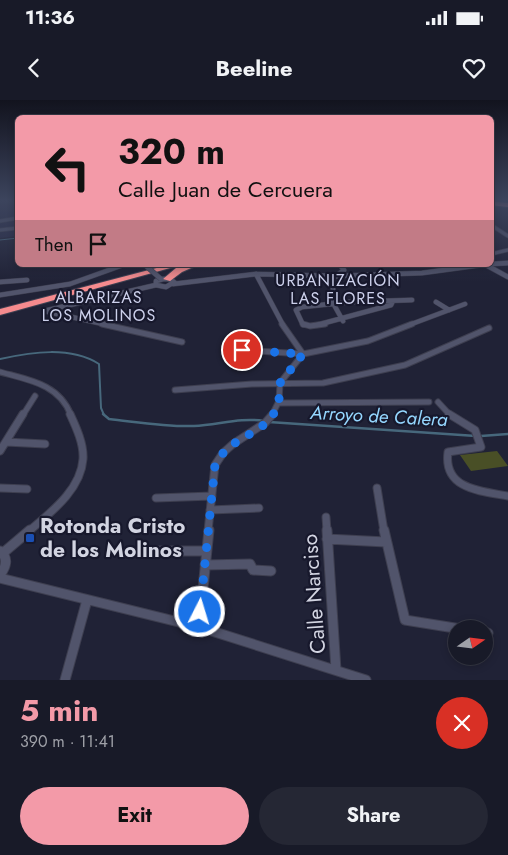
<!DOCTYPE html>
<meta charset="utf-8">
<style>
:root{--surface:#181a28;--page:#252734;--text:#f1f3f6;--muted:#9fa1a8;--line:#363845;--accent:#f39aa8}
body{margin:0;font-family:Jost,sans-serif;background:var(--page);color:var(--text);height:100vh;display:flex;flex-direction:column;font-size:19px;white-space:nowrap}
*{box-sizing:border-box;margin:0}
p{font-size:16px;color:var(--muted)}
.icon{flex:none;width:28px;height:28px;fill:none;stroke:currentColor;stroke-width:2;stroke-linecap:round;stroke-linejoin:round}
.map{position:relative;height:580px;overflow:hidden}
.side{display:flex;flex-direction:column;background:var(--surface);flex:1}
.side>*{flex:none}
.guide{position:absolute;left:15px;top:15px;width:479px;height:152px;border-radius:8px;box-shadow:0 2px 8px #0003,0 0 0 1px var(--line);background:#f39aa8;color:#111;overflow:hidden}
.needle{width:32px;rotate:76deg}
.fabs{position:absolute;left:448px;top:520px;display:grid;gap:10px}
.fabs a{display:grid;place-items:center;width:45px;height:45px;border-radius:50%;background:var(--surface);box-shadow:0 2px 8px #0003,0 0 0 1px var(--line);font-size:25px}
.pin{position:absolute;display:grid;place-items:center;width:42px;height:42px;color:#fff;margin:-21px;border:2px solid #fff;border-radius:50%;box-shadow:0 1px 5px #0007}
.me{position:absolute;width:55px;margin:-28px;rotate:5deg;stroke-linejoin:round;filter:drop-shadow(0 0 4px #0008)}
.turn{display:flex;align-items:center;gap:18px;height:105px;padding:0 20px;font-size:22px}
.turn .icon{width:65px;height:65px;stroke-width:2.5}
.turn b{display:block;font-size:35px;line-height:42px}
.then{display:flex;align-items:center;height:48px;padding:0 20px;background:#0003;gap:10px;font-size:19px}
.round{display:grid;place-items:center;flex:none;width:52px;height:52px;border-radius:26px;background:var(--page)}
.head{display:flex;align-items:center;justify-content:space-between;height:85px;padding:0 20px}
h1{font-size:30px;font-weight:700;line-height:38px;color:var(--accent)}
.primary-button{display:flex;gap:10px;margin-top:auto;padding:10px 20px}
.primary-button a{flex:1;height:58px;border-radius:30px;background:var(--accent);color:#111;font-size:20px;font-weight:700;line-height:58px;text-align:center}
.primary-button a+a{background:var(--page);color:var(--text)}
.status{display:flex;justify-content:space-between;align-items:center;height:35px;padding:0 25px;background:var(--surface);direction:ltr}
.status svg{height:14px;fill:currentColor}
header{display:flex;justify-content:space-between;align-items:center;height:65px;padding:0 20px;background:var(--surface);font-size:22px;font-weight:700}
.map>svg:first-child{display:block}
.built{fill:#262843}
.green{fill:#494f26}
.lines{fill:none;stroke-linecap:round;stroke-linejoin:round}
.stream-far2{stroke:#47687c;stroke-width:1}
.stream-far1{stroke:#47687c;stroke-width:2}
.stream{stroke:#47687c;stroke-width:2.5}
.minor-far4-casing{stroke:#3e3f50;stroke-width:4.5}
.minor-far3-casing{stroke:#3e3f50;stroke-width:5.5}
.minor-far2-casing{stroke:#3e3f50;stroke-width:7}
.minor-far1-casing{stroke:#3e3f50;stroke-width:9}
.minor-casing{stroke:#3e3f50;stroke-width:11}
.motorway-casing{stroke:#3e3f50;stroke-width:2}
.minor-far4{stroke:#51546b;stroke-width:3}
.minor-far3{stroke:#51546b;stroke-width:4.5}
.minor-far2{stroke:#51546b;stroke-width:5}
.minor-far1{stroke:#51546b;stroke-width:7}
.minor{stroke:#51546b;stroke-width:9}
.motorway{fill:#f58b8e;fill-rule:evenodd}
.minor-bridge-casing{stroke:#3e3f50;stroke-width:5.5;stroke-linecap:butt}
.minor-bridge{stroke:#51546b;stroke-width:4.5}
.route{stroke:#1a73e8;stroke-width:9;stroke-dasharray:0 16.2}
.transit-dot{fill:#1a4fb4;stroke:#17182c;stroke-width:2}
.labels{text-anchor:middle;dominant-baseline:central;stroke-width:4.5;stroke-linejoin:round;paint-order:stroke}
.far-neighbourhood-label{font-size:16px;letter-spacing:1px;fill:#cdd1ec;stroke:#17182c}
.water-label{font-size:19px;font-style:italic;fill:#95d7ff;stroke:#17182c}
.near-poi-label{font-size:21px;font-weight:bold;fill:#d2d4e1;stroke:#17182c;text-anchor:start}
.near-street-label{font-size:21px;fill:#d2d4e1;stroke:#17182c}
</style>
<div class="status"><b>11:36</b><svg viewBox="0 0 49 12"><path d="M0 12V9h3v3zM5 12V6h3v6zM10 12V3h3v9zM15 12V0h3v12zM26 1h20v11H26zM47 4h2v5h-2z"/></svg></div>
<header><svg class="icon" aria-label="back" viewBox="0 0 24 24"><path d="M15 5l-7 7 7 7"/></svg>Beeline<svg class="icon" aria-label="heart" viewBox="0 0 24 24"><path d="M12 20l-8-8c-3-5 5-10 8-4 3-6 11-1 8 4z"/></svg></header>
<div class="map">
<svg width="508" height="580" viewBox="0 0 508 580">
<rect width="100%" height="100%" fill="#202236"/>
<path class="built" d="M0 100H17V136L0 138Z"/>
<path class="green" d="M497 351 508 366 471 371 460 355Z"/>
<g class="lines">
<path class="stream-far2" d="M0 140 18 138"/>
<path class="stream-far1" d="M0 259C32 252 70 246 99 264L101 308 104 315"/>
<path class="stream" d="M103 314 109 319C137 322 166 327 194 326 218 325 240 317 264 321
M269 322 476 336
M481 336 508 334"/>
<g class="minor-far4-casing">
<path id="minor-far4" d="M0 121 18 118
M491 125 508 136
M0 130 18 128
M491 154 508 150"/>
</g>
<g class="minor-far3-casing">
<path id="minor-far3" d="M491 164 508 163
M486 165 508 177
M256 174 283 225
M333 176V203L343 221
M336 176 344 170 340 165
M163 179H170L174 182 166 187 156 185V181Z
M0 182 27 180
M173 184 256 174 336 176 422 173 481 165
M0 195 70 184 123 165
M436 202 449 210
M108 225 44 211 156 185
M305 225H303L296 210 302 207 350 202 412 200
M317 225 391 205 393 201
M409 225 465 204"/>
</g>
<g class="minor-far2-casing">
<path id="minor-far2" d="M102 224 182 242
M303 224 310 226 325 224
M242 250 303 254 368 241 412 224
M0 272C29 280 59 284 71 315
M175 290 252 284 323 283 405 265 489 228
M438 302 450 315
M280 303 429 302
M23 315 35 296
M272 315 279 301 280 283 303 254 282 224"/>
</g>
<g class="minor-far1-casing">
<path id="minor-far1" d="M449 314 475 330 481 347 448 352C443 389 480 391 508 396
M6 342 45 344
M0 351 23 314
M0 388 27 389
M377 388 384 431
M156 398 212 396
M210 410 259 408
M326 417 327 431
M29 431C50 413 81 390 83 359 84 344 76 327 70 314
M208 431 215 365 223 353 233 344 265 323 273 314"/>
</g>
<g class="minor-casing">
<path id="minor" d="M327 430 336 570
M384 430 405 520 461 529
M327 439 386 442
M0 451C9 458 6 467 0 475
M152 451H206
M3 453 30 430
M205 465 250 464 253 470 271 471
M0 478 199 527 366 580
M199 527 209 430
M484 532 488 533
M65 580 87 500"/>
</g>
<g class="motorway-casing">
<path id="motorway" d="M491 101 508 103V107L491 105Z
M168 165H181L0 215V209Z
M186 165H198L182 172 170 181 163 179 176 168Z"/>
</g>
<use href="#minor-far4" class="minor-far4"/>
<use href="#minor-far3" class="minor-far3"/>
<use href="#minor-far2" class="minor-far2"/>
<use href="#minor-far1" class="minor-far1"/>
<use href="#minor" class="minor"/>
<use href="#motorway" class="motorway"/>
<g class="minor-bridge-casing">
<path id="minor-bridge" d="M145 165 161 179"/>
</g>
<use href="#minor-bridge" class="minor-bridge"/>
</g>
<linearGradient id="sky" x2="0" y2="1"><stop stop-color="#12131e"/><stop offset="0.55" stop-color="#3c445d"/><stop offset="1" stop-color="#3c445d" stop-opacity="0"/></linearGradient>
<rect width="508" height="182" fill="url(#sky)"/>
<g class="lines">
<path class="route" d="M200 512 215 365C234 327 282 339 280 283L303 254 242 250"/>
</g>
<rect class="transit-dot" x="25" y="433" width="10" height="10" rx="2.5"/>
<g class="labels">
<g class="far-neighbourhood-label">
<text x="338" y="180">URBANIZACIÓN<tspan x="338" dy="18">LAS FLORES</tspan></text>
<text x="99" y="197">ALBARIZAS<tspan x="99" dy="18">LOS MOLINOS</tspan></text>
</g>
<g class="water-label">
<text transform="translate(379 316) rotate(3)">Arroyo de Calera</text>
</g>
<g class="near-poi-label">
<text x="40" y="426">Rotonda Cristo<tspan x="40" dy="24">de los Molinos</tspan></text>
</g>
<g class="near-street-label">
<text transform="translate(314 494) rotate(-94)">Calle Narciso</text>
</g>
</g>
</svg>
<div class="fabs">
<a><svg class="needle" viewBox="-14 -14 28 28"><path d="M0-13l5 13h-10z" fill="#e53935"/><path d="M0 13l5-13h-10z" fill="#9fa1a8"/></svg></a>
</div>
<div class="pin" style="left:242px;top:250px;background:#d93025"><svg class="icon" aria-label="arrive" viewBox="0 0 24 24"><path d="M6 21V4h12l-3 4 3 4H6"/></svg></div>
<svg class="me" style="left:200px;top:512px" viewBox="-20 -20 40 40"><circle r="17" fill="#1a73e8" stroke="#fff" stroke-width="3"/><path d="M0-11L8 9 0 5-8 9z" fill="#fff"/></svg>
<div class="guide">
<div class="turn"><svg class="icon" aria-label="left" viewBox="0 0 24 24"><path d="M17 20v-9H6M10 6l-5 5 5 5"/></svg><div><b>320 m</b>Calle Juan de Cercuera</div></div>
<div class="then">Then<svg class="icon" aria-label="arrive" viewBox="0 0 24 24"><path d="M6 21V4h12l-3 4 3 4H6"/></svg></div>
</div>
</div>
<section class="side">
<div class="head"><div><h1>5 min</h1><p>390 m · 11:41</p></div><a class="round" style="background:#d93025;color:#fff"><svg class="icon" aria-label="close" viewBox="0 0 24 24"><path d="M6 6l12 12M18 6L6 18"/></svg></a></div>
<div class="primary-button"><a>Exit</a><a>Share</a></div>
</section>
